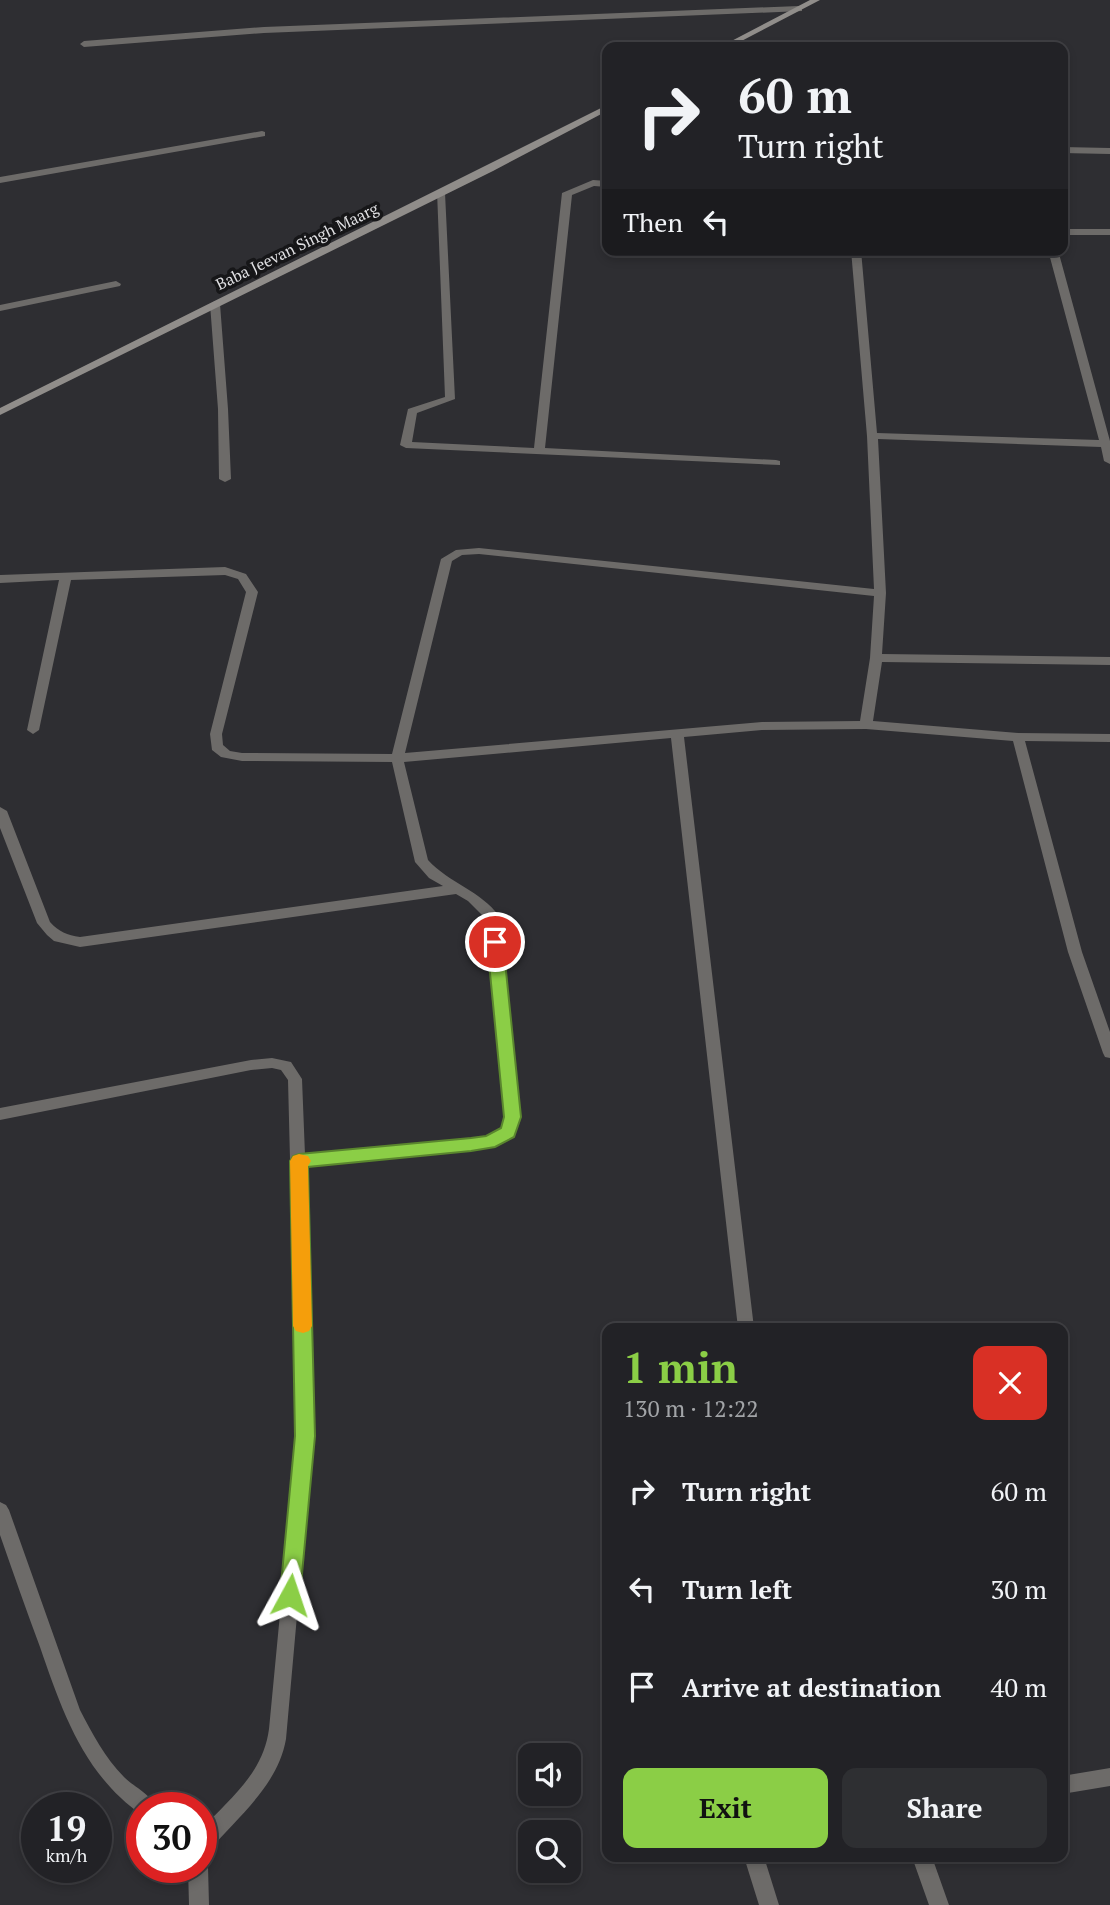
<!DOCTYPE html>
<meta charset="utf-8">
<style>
:root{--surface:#222226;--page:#2e2f32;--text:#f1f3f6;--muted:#a2a4a7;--line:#3f3f43;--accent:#8bce46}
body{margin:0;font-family:"PT Serif",serif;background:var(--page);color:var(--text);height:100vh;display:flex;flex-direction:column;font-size:26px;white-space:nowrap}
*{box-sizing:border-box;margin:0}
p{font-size:23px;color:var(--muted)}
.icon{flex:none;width:38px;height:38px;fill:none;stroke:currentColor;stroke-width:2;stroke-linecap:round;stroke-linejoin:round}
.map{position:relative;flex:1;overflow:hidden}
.side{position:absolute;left:602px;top:1323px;width:466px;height:539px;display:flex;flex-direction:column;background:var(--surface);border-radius:14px;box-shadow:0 4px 10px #0003,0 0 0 2px var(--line)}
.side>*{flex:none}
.banner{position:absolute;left:602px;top:42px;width:466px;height:214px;border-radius:14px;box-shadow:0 4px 10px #0003,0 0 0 2px var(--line);background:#222226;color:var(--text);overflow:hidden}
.fabs{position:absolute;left:518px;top:1743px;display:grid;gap:14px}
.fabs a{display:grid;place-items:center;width:63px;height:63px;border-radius:14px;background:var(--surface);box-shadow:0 4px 10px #0003,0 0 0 2px var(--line);font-size:35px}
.speed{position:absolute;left:21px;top:1792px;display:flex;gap:14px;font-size:35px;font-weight:700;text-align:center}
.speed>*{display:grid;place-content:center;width:91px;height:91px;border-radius:50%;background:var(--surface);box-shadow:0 4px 10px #0003,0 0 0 2px var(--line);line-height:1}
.speed small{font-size:18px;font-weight:400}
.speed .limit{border:10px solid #d22;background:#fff;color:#111}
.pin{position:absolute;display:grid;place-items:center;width:60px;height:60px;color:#fff;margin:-30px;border:4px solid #fff;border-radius:50%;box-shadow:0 2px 7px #0007}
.me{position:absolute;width:77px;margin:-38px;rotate:5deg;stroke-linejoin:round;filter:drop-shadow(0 0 5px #0008)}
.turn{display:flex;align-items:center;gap:24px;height:147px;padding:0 21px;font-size:32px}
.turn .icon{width:91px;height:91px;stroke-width:2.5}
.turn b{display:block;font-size:49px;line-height:60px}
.then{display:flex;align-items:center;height:66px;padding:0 21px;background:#0003;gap:14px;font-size:26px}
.round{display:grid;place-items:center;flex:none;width:74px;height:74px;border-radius:14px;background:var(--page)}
.summary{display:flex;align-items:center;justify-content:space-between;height:119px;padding:0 21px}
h1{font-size:42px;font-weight:800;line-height:52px;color:var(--accent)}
.action{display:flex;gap:14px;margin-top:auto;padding:14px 21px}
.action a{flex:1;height:80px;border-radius:14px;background:var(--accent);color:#111;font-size:28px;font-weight:800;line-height:80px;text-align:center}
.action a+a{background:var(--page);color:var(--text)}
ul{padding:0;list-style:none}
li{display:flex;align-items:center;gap:21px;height:98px;padding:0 21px}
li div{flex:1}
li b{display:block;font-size:26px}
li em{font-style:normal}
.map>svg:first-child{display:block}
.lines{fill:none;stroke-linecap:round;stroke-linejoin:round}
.street{fill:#6d6b69;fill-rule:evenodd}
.secondary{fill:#908d8a;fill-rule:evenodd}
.route{fill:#8bce46;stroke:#5a862e;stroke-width:2}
.slow{fill:#f59e0b}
.labels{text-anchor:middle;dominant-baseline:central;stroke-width:7;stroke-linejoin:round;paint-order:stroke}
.far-street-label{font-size:16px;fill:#dfdfe2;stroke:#161618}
</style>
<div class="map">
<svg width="1110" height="1905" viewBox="0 0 1110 1905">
<rect width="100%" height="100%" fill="#2e2e32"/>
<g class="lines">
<path class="street" d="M799 6 802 7V11L264 33 84 47 80 44 84 41 264 27Z
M262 131 265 132V136L0 183V177Z
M1062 147 1110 148V154L1062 153Z
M593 180 607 181V187L594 186 572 195 545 448 776 460 780 461V465L406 448 400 445 408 409 445 397 437 191 445 193 455 399 417 413 412 442 534 448 562 193Z
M1062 229H1110V235H1062Z
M851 250H861L877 433 1099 440 1048 250H1058L1110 441V464L1104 461 1101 447 878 439 886 593 882 654 1110 657V665L882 662 873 721 1018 733 1110 734V742L1025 741 1082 952 1110 1032V1058L1105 1057 1103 1053 1068 952 1013 741 866 729 762 730 684 737 754 1328H738L671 738 404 762 428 860C449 883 481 891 499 916L520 1117 513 1136 489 1148 305 1166 313 1436 286 1739C278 1786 237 1817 208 1852L201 1854V1830C230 1798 263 1774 269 1729L297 1436 288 1080 281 1070 272 1068 251 1070 0 1120V1108L251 1060 272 1058 291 1062 302 1079 305 1155 486 1136 502 1128 506 1117 485 918 468 901 456 894 80 947 54 941 47 935 37 923 0 828V807L7 811 50 922C59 932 67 935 80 937L443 886 429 878 415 862 392 762 242 761 221 757 212 750 210 734 246 592 238 579 225 575 71 580 39 730 33 734 27 730 59 580 0 583V575L225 567 246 574 258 592 222 734 223 745 230 751 242 753 392 754 441 559 456 550 479 548 874 589 867 436ZM479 554 874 596 870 658 860 721 762 722 405 753 452 561 462 555Z
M116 281 121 284 120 286 0 311V305Z
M215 301 220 304 228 409 231 479 225 482 219 479 218 409 210 304Z
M0 1502 6 1505 9 1510 80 1710C92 1733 105 1758 124 1777 134 1787 151 1794 156 1808H142V1815C84 1775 62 1711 40 1647 26 1610 13 1572 0 1535Z
M1110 1768V1786L1062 1794V1776Z
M744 1857H764L779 1905H759Z
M912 1857H932L949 1905H929Z
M201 1859 205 1860 208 1867 209 1905H189L188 1867H201Z"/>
<path class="secondary" d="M810 0H820L730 47H720Z
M607 105V111L493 171 0 415V408Z"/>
</g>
<path class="route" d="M495 936 503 942 521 1117 514 1137 495 1147 471 1151 308 1167 315 1436 300 1595 297 1602 290 1605 283 1602 280 1595 295 1436 290 1161 293 1156 299 1154 471 1138 486 1136 501 1128 504 1117 487 942Z"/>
<path class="slow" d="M299 1154 308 1156 311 1161 308 1166 312 1326 309 1331 303 1333 296 1331 293 1326 290 1161 293 1156Z"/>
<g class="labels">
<g class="far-street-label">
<text transform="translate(297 246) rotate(-26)">Baba Jeevan Singh Maarg</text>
</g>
</g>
</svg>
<div class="fabs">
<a><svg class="icon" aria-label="sound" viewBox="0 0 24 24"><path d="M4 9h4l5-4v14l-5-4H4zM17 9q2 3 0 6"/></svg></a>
<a><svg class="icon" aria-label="search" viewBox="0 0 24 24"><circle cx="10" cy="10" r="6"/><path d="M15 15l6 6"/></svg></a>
</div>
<div class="speed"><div>19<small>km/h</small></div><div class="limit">30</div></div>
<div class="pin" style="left:495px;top:942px;background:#d93025"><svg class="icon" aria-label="arrive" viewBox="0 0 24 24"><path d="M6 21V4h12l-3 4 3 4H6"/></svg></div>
<svg class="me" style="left:290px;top:1595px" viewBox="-20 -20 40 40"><path d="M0-17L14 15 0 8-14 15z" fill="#8bce46" stroke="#fff" stroke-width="4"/></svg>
<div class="banner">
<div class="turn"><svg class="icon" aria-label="right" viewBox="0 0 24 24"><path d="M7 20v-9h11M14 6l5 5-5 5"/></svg><div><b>60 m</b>Turn right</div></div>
<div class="then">Then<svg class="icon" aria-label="left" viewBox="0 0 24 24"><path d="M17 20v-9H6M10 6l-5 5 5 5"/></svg></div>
</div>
<section class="side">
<div class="summary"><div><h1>1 min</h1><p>130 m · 12:22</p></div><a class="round" style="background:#d93025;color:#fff"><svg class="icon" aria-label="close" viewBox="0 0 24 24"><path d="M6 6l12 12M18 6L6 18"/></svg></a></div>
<ul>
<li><svg class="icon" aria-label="right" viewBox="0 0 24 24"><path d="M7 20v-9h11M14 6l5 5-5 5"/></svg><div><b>Turn right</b></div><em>60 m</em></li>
<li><svg class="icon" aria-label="left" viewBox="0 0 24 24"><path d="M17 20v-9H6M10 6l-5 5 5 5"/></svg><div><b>Turn left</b></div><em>30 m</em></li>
<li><svg class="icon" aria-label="arrive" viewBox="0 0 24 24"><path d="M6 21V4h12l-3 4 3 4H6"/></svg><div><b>Arrive at destination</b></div><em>40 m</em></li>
</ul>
<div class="action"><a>Exit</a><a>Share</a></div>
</section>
</div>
